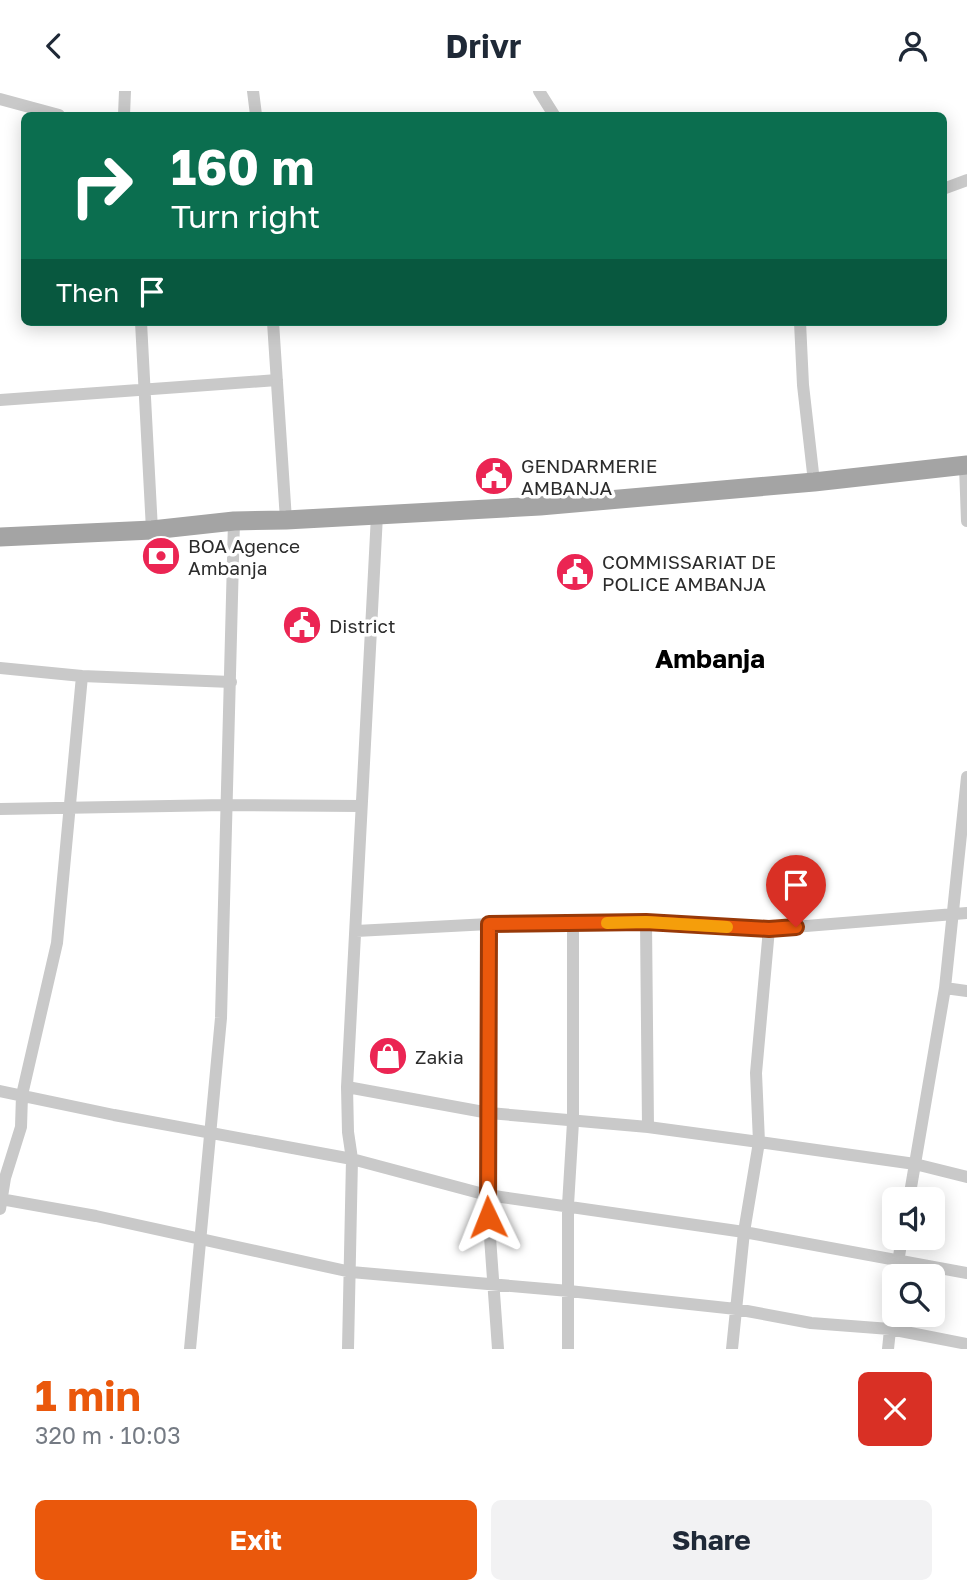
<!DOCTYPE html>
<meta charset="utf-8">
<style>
:root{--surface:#fff;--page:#f2f2f3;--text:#1f2937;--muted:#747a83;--accent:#ea580c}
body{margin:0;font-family:"Golos Text",sans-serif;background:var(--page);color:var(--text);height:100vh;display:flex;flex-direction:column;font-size:26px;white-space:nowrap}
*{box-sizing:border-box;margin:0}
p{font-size:23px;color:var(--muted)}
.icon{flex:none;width:38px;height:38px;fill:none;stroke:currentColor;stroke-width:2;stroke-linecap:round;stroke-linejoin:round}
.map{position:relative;height:1258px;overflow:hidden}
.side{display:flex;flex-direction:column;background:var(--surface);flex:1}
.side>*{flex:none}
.hud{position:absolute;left:21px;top:21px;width:926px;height:214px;border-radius:10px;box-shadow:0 4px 18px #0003;background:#0b6e4f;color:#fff;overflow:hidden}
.tools{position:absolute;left:882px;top:1096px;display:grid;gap:14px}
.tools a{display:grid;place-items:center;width:63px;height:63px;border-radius:10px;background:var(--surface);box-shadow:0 4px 18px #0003;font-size:35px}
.pin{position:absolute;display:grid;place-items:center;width:60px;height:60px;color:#fff;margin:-72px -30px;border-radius:50% 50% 50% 0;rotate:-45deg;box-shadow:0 0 7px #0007}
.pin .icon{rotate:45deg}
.me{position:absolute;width:77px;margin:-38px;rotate:358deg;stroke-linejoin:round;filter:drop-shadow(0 0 5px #0008)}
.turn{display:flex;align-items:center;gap:24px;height:147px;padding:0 35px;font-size:32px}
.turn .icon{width:91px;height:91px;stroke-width:2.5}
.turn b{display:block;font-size:49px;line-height:60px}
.then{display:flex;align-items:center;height:66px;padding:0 35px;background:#0003;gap:14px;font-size:26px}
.round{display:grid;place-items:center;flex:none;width:74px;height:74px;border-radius:10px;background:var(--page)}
.summary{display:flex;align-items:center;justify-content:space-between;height:119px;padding:0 35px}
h1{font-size:42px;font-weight:700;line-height:52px;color:var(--accent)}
.button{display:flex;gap:14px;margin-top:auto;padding:14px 35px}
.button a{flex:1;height:80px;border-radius:10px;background:var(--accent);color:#fff;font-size:28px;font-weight:700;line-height:80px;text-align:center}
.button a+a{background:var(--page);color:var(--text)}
header{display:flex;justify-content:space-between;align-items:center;height:91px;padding:0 35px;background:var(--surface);font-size:32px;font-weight:700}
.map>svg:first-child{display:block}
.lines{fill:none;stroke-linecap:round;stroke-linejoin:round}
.minor{stroke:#c9c9c9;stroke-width:12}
.primary{stroke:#a4a4a4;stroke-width:19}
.route-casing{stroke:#983908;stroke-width:18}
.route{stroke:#ea580c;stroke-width:12}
.slow{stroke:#f59e0b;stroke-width:12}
.labels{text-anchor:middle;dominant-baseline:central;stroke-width:7;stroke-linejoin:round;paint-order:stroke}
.poi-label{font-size:19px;fill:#2c2c2c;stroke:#fff;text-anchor:start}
.district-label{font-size:26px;font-weight:bold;fill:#000;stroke:#fff}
</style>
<header><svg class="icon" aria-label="back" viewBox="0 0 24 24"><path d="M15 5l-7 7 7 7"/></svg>Drivr<svg class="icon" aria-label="person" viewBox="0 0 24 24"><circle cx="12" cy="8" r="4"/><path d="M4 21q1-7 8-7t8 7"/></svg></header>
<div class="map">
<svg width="967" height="1258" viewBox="0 0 967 1258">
<rect width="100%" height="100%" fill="#fff"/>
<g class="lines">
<path class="minor" d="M253 0 256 24
M539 0 554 24
M0 8 59 24
M124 24 125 0
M943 98 967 89
M141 231 152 439
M273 231 286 429
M800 231 803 294 814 391
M0 309 277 289
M967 371 965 375 967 430
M0 577 82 585 231 591
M0 718 226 714 361 715
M646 831 648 1036
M489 833 487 1104 498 1258
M356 840 489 833 646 831 769 838 967 822
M945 897 967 900
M347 996 489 1022 648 1036 759 1051 915 1073 967 1086
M0 1000 114 1024 352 1068 487 1104 744 1141 967 1182
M0 1108 96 1125 351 1181 569 1200 736 1218 811 1232 890 1238 967 1253
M909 1108 945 897 967 686
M0 1118 5 1087 21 1036 22 1004 57 852 82 585
M896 1185 902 1146
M190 1258 221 927 234 430
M348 1258 352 1068 348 1041 347 996 377 424
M568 1258V1114L573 1031V833
M732 1258 744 1141 759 1051 756 982 769 838
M888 1258 894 1201"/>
<path class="primary" d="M0 446 152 439 234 430 286 429 540 415 814 391 967 374"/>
</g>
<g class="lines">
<g class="route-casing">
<path id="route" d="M488 1126 489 833 646 831 769 838 796 836"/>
</g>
<use href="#route" class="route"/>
<path class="slow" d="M607 832 646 831 727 836"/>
</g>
<defs>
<g id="civic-disc" transform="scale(2.0125)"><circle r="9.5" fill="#eb2553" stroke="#fff"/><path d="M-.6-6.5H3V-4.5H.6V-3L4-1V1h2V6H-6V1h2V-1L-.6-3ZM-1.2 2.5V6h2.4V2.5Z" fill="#fff"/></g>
<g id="bank-disc" transform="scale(2.0125)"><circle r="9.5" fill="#eb2553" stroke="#fff"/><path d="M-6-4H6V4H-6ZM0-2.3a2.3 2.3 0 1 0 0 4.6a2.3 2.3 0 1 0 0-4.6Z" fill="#fff"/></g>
<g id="shop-disc" transform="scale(2.0125)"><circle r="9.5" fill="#eb2553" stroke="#fff"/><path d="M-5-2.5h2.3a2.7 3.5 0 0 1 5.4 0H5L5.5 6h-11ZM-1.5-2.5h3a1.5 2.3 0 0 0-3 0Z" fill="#fff"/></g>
</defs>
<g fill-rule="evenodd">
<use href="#civic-disc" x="494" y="385"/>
<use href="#bank-disc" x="161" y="465"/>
<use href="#civic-disc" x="575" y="481"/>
<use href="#civic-disc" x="302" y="534"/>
<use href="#shop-disc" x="388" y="965"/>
</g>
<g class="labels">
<g class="poi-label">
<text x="521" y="374">GENDARMERIE<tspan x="521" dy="22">AMBANJA</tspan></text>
<text x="188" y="454">BOA Agence<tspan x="188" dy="22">Ambanja</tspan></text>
<text x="602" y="470">COMMISSARIAT DE<tspan x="602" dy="22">POLICE AMBANJA</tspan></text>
<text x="329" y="534">District</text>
<text x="415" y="965">Zakia</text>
</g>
<g class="district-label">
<text x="710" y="567">Ambanja</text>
</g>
</g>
</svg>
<div class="tools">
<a><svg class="icon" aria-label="sound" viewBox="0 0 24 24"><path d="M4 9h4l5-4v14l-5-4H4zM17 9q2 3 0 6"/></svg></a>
<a><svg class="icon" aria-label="search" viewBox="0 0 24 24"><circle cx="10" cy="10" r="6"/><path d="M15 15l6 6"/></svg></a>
</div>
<div class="pin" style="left:796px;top:836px;background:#d93025"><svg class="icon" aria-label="arrive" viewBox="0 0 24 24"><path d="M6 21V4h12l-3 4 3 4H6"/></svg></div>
<svg class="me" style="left:488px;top:1126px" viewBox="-20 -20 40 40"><path d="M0-17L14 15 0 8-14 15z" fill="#ea580c" stroke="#fff" stroke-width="4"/></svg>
<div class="hud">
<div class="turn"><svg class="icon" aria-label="right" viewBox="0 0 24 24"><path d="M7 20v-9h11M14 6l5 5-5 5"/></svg><div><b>160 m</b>Turn right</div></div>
<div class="then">Then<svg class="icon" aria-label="arrive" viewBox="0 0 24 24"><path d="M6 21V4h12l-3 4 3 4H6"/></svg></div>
</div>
</div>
<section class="side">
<div class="summary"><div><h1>1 min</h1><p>320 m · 10:03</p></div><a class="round" style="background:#d93025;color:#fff"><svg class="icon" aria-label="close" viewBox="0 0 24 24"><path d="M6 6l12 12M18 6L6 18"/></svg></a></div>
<div class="button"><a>Exit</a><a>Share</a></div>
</section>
